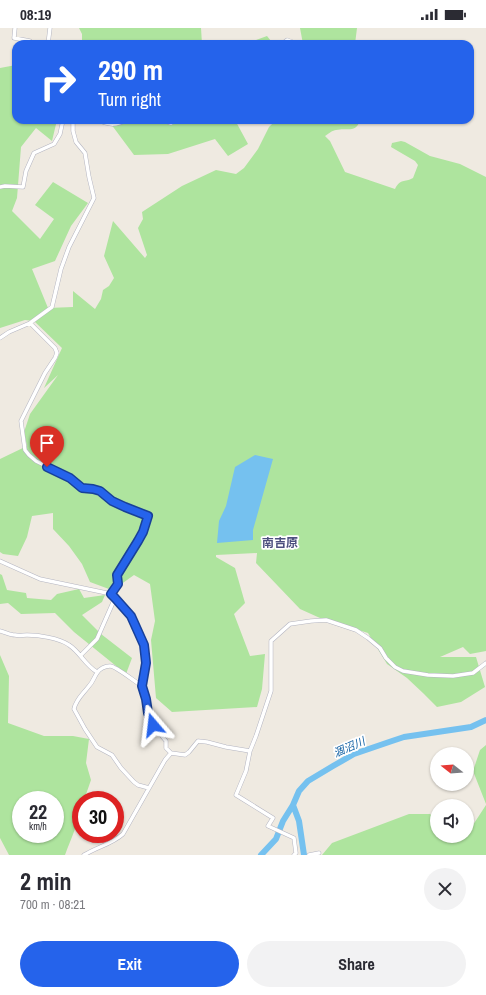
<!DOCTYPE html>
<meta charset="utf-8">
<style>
:root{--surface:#fff;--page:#f2f2f3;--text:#2b2b33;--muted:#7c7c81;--accent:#2563eb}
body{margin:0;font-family:"Archivo Narrow","Noto Sans JP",sans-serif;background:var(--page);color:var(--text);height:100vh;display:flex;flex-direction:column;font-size:15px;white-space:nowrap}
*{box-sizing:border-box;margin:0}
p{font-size:13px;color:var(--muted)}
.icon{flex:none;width:22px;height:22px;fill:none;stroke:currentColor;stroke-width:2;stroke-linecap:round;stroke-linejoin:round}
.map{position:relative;height:827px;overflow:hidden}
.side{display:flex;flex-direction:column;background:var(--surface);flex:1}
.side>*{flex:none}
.top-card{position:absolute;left:12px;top:12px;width:462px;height:84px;border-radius:12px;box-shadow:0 1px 3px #0004;background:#2563eb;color:#fff;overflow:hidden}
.needle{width:26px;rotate:287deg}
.fabs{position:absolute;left:430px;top:719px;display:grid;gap:8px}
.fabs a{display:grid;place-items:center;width:44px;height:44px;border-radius:50%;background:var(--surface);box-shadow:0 1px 3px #0004;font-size:20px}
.speed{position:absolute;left:12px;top:763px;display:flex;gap:8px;font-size:20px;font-weight:700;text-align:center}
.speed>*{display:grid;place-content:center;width:52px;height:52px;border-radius:50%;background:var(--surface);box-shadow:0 1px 3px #0004;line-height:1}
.speed small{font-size:10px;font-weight:400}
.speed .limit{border:6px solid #d22;background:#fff;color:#111}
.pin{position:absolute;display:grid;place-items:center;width:34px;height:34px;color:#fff;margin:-41px -17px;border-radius:50% 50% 50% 0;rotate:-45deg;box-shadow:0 0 4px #0007}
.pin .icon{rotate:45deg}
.me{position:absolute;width:44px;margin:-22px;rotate:343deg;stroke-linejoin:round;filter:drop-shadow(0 0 3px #0008)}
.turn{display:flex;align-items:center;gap:14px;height:84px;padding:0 20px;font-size:18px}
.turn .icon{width:52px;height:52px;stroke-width:2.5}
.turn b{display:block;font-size:28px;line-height:34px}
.round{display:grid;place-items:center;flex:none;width:42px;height:42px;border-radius:21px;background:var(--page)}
.overview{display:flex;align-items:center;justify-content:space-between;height:68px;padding:0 20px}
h1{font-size:24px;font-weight:800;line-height:30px}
.primary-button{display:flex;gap:8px;margin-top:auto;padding:8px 20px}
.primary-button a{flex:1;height:46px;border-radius:24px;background:var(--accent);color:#fff;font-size:16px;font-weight:800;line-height:46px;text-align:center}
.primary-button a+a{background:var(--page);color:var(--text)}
.status{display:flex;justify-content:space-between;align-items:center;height:28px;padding:0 20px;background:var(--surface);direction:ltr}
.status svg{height:11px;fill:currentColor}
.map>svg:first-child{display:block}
.green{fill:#aee49e;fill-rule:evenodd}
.water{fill:#75c1ef}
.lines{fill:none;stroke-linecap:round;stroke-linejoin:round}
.river{stroke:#75c1ef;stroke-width:6}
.minor-casing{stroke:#b4b5c1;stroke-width:4.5}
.minor{stroke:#fff;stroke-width:3.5}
.route-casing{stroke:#184099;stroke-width:10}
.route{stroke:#2563eb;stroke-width:7}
.labels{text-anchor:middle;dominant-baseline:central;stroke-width:3.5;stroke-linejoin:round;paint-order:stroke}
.water-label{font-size:11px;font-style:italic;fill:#0e5ea2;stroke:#fff}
.quarter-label{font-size:12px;font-weight:bold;fill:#4d507f;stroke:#fff}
</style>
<div class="status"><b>08:19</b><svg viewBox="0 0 49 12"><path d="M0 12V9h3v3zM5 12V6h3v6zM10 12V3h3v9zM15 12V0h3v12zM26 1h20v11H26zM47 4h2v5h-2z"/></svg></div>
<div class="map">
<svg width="486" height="827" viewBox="0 0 486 827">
<rect width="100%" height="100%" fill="#efeae1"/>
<path class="green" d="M79 0H201L202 16H82V6Z
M300 0H357L355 16H303Z
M267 8 271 13 268 16H245Z
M16 37V92H57L52 113 36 100 21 119 17 170 12 183 40 211 54 191 35 177 53 154 88 175 71 198 55 233 32 241 48 280 73 279V263L95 281 101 271 103 262 109 258 114 250 104 228 113 193 145 230 147 227 138 200 143 191 142 184 182 158 216 142 236 146 244 140 258 121 269 99 276 92H360C356 106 347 99 336 102 333 102 328 106 325 108L330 113 345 144 395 161C401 150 404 155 413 150L418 137 415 133 391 119 392 115 401 113 405 114 430 128 460 136 486 149V623L470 626 463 619 440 629H476L485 659 461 674 437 679 424 666 407 650 387 636 368 605 320 590 300 581 256 535 257 525 216 527V529L235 540 245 575 234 586 250 628 265 626 262 661 257 679 172 684 156 670 151 612 155 593 150 556 134 547 120 557 117 564 90 554 82 536 69 518 53 501V485L32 488 27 509 18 528 3 526 0 524V431L27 418 24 404 30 386 58 347 44 360 62 320 34 293 25 292 0 300V40Z
M108 92H235L248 116 228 128 215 111 168 126 134 127Z
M0 546 2 547 7 562 26 565 27 570 51 572 57 566 79 561 84 570 105 567 102 574 82 587 101 606 132 630 126 646 74 604 55 585 21 586 8 575 0 576Z
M0 627 9 648 8 695 44 708H73L89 711 86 735 91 752 84 772H81C81 791 71 810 65 827H9L0 810ZM21 772H55V806H21Z
M486 717V776L473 743 480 722Z
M486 777V827H322L332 815 409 786H430L437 793V808H467V802L471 800Z"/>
<path class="water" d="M255 427 273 431 253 502V512L217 515 219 493 226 478 235 439Z"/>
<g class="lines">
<path class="river" d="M293 777 299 793 304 827
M261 827 276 811 283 793 293 777 299 763 308 753 333 738 354 726 392 713 404 709 471 699 486 692"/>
<g class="minor-casing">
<path id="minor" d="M15 0 14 10 30 13 31 16
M48 16 50 0
M282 16 287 12 298 16
M98 92C111 98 116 97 128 92
M154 92 165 93 171 95 175 92
M0 159 5 158 23 159 26 143 34 125 54 116 60 106 63 92
M30 295 55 320 57 325 55 330 45 345 21 393 25 422 29 427 36 433 70 450 82 460 93 461 100 463 112 473 125 479 148 488 143 504 138 513 117 547 118 556 111 566
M0 310 9 304 30 295 52 279 61 241 69 219 94 170 89 149 85 125 76 114 73 103V92
M0 533 40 551 102 564 111 566 115 570 131 588 139 606 144 617 146 635 142 658 147 671 148 685 153 697 166 713V720L171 725
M0 603C5 604 10 607 15 607 19 608 23 607 27 607 38 607 59 610 69 617 80 624 85 637 97 644
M81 627 97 611 115 570
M142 658C135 654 116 638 110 638 105 638 99 641 97 645 94 649 93 654 89 658 83 666 76 671 74 681L85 701 97 719 112 727 121 740 134 754 138 757 149 760
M250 723 246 743 236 767 273 790 268 798 294 810 296 825 294 827
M84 827C97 819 112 816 123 806L165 732 171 725 185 727 189 724 198 713 207 714 226 719 250 723 256 708 271 663V613L290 596 311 593 326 592 356 602 368 610 380 620 386 630 395 639 403 643 428 647 453 648 473 645 486 635
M309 827 319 825"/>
</g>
<use href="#minor" class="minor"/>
</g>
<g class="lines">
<g class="route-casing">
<path id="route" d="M47 439 70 450 82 460 93 461 100 463 112 473 125 479 148 488 143 504 138 513 117 547 118 556 111 566 115 570 131 588 144 617 146 635 142 658 146 671 148 685 153 697"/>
</g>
<use href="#route" class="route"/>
</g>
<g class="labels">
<g class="water-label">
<text transform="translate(349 719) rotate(-24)">涸沼川</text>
</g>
<g class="quarter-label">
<text x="280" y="515">南吉原</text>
</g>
</g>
</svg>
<div class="fabs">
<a><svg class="needle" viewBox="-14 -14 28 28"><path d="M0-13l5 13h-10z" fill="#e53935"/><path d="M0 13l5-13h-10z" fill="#7c7c81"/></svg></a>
<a><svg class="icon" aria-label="sound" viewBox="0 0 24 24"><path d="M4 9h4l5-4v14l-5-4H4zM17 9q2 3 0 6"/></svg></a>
</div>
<div class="speed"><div>22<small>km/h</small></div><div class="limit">30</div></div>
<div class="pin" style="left:47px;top:439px;background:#d93025"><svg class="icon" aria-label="arrive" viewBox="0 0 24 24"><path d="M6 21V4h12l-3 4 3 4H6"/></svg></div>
<svg class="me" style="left:153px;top:697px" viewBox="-20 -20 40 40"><path d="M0-17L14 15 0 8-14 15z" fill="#2563eb" stroke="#fff" stroke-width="4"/></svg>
<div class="top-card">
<div class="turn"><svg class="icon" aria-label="right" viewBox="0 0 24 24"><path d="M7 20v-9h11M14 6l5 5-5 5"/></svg><div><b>290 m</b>Turn right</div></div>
</div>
</div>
<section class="side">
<div class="overview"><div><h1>2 min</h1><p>700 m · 08:21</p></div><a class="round"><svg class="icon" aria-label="close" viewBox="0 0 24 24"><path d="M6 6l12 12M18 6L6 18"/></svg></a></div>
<div class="primary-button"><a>Exit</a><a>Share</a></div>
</section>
